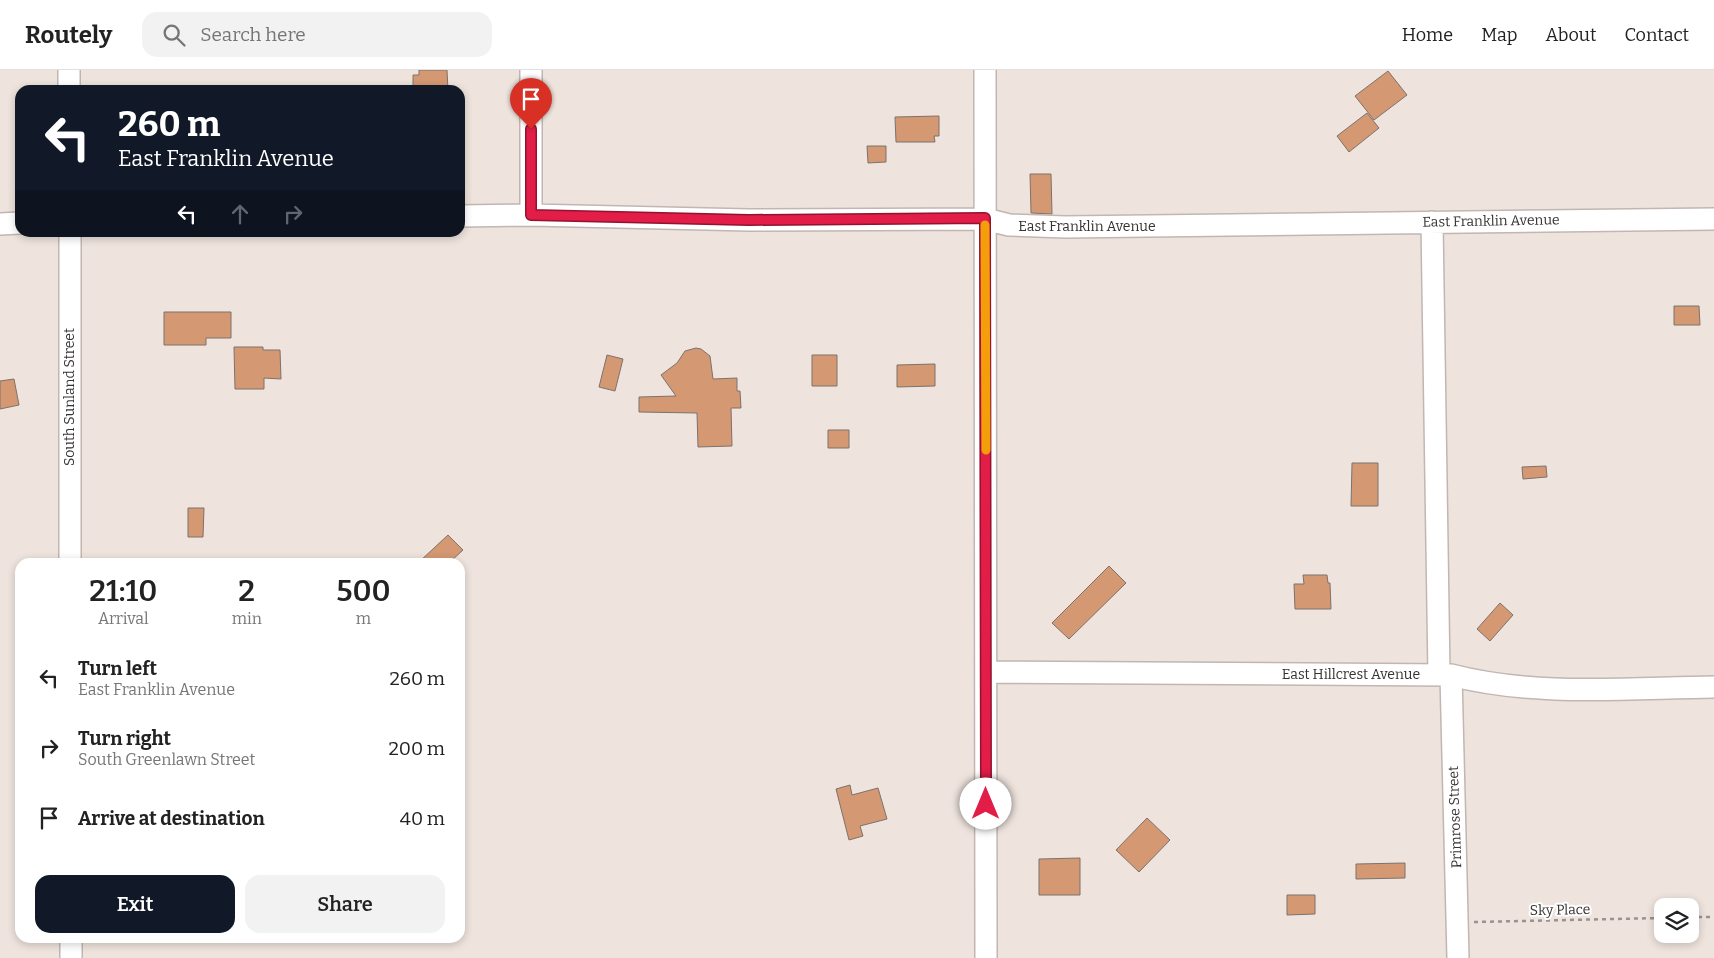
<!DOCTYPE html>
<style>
:root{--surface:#fff;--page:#f2f2f2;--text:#222;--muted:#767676;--line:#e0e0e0;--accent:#111827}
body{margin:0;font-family:Bitter,serif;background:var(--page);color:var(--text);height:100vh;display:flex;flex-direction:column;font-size:19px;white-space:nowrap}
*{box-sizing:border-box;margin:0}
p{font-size:16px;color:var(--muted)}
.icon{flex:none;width:28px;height:28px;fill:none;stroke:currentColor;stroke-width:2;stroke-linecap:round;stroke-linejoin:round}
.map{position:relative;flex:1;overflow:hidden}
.details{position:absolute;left:15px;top:488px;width:450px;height:385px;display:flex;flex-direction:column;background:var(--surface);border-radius:15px;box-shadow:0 2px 8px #0003}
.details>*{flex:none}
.banner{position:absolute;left:15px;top:15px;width:450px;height:152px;border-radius:15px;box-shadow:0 2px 8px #0003;background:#111827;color:#fff;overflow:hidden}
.controls{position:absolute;left:1654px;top:828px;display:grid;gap:10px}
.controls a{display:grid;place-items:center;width:45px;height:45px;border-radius:10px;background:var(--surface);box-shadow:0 2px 8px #0003;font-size:25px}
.pin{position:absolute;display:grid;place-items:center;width:42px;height:42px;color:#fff;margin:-51px -21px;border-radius:50% 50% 50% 0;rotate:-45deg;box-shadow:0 0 5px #0007}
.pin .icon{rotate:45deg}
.me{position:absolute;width:55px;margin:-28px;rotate:0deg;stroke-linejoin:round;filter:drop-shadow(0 0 4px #0008)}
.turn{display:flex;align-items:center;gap:18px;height:105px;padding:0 20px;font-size:22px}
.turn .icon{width:65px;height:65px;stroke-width:2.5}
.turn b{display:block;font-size:35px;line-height:42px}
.lanes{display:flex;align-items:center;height:48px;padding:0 20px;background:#0003;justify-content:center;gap:25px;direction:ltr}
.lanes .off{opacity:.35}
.eta{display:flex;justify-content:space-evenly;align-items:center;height:85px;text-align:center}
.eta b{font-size:30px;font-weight:600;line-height:35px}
.primary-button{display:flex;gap:10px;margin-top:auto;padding:10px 20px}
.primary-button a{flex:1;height:58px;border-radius:15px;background:var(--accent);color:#fff;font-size:20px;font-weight:600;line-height:58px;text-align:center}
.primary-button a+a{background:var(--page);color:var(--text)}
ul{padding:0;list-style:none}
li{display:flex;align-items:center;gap:15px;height:70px;padding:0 20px}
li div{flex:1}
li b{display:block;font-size:19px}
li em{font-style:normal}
header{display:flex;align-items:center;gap:30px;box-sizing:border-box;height:70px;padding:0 25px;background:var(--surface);border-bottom:1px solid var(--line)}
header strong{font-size:24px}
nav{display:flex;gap:28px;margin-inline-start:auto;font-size:18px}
.search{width:350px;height:45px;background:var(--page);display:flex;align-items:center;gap:12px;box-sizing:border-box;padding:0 18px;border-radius:15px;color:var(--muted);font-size:19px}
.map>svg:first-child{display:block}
.building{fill:#d49872;stroke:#7c726d}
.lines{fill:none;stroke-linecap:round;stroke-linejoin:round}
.minor-casing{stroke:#c1b6b1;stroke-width:24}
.path{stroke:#99928e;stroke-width:2.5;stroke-dasharray:4 4;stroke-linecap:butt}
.minor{stroke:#fff;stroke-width:21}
.route-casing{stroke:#92132f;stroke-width:12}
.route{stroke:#e11d48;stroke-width:9}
.slow{stroke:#f59e0b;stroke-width:9}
.labels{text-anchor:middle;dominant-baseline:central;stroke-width:4;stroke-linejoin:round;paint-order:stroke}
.street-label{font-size:14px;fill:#363230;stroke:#fff}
</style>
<header>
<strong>Routely</strong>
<div class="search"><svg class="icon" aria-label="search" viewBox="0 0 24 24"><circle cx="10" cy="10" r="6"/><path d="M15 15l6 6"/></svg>Search here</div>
<nav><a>Home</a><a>Map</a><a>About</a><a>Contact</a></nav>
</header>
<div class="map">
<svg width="1714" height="888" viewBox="0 0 1714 888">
<rect width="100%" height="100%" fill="#eee3dd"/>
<path class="building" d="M419 0H447L448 20H413V5H419Z
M1388 1 1407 25 1374 50 1355 26Z
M1367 43 1379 58 1349 82 1337 66Z
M939 46V66H934L935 72H896L895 47Z
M867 76H886V92L868 93Z
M1030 104H1051L1052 144 1031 143Z
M1674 236H1699L1700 255H1674Z
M164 242H231V268H206V275H164Z
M234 277H263V280H280L281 309 264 308V319H235Z
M696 278 701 279 710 286 713 309 737 308V321H740L741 338H731L732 376 698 377 697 343 639 342V327L676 326 661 305 677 293 685 281Z
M607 285 623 289 615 321 599 317Z
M812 285H837V316H812Z
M935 294V316L897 317V295Z
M14 309 19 335 0 339V311Z
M828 360H849V378H828Z
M1352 393H1378V436H1351Z
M1546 396 1547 407 1523 409 1522 397Z
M188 438H204L203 467H188Z
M448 465 463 480 450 492H419Z
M1109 496 1126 513 1069 569 1052 553Z
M1303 505H1327L1328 513H1330L1331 539H1295L1294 514H1304Z
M1500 533 1513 545 1490 571 1477 559Z
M850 715 852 725 878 718 887 749 860 756 863 766 849 770 836 719Z
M1147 748 1170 770 1139 802 1116 780Z
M1080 788V825H1039V789Z
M1405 793V808L1356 809V794Z
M1287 825H1315V844L1287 845Z"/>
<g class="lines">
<g class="minor-casing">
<path id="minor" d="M69 0V20
M985 0 986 888
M531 145V0
M460 146 531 145 749 150 985 149 1009 155 1065 157 1714 149
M1432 152 1439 605
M0 154 20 153
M70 492V162
M987 602 1451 605C1536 627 1627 618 1714 617
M1451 605 1458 888
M71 868V888"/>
</g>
<path class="path" d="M1690 847H1714
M1474 852 1662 848"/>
<use href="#minor" class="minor"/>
</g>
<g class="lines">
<g class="route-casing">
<path id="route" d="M531 59V145L749 150 985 148 986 734"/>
</g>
<use href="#route" class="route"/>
<path class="slow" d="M985 155 986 380"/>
</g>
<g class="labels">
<g class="street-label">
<text transform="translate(1491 151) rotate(-1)">East Franklin Avenue</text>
<text x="1087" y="156">East Franklin Avenue</text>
<text transform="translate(69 327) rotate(-90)">South Sunland Street</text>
<text x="1351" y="604">East Hillcrest Avenue</text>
<text transform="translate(1455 747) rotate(-92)">Primrose Street</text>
<text transform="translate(1560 840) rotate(-1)">Sky Place</text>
</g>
</g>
</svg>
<div class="controls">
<a><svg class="icon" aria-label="layers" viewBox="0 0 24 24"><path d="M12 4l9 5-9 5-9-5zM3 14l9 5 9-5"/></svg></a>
</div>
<div class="pin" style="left:531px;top:59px;background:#d93025"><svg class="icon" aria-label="arrive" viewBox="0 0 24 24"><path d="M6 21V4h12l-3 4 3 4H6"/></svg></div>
<svg class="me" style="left:986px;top:734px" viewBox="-20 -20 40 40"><circle r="19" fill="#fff"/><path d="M0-13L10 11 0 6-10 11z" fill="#e11d48"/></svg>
<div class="banner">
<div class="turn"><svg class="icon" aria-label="left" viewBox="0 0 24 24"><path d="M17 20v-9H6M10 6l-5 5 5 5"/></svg><div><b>260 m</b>East Franklin Avenue</div></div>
<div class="lanes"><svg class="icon" aria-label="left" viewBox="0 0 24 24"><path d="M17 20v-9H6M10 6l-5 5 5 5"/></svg><svg class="icon off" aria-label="ahead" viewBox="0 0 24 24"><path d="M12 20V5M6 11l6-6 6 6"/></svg><svg class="icon off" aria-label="right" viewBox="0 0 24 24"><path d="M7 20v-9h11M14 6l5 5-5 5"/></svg></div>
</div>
<section class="details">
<div class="eta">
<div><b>21:10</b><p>Arrival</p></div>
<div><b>2</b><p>min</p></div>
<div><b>500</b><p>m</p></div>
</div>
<ul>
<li><svg class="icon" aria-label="left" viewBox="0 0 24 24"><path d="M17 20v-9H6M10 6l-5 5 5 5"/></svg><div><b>Turn left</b><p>East Franklin Avenue</p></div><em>260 m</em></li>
<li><svg class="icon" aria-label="right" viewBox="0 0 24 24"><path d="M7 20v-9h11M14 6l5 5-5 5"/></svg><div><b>Turn right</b><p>South Greenlawn Street</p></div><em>200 m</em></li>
<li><svg class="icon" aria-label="arrive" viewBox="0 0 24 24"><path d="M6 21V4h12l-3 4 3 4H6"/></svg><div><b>Arrive at destination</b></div><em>40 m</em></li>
</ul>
<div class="primary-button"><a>Exit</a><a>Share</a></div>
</section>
</div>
